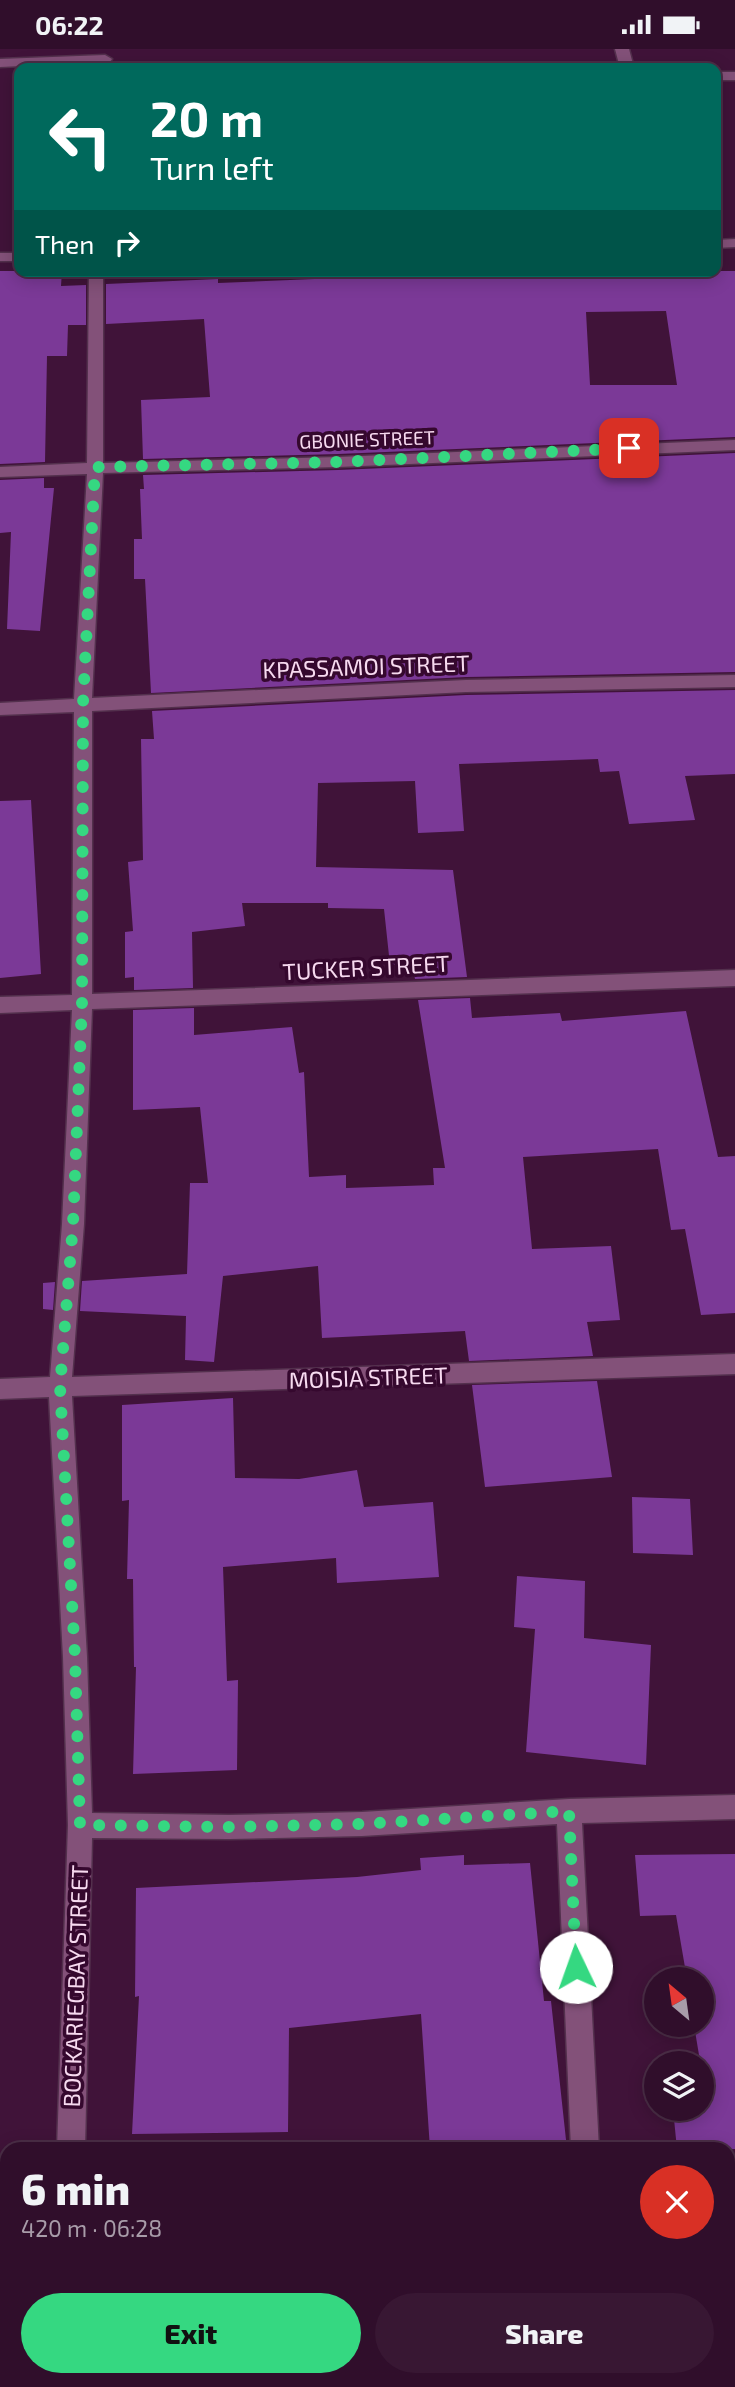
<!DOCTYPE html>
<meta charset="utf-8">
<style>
:root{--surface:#300e2b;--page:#381733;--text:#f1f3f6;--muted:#a89ca9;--line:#4b2e47;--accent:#35d881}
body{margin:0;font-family:"Exo 2",sans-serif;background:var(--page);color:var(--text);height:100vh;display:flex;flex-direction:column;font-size:26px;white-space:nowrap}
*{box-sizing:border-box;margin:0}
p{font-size:23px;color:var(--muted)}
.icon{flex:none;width:38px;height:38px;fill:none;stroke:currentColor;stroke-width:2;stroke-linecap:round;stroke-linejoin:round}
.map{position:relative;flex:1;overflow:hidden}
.details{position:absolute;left:0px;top:2093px;width:735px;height:245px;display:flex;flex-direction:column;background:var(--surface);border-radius:21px 21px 0 0;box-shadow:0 4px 18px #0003,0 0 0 2px var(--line)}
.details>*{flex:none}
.top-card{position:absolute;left:14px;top:14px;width:707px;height:214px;border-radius:14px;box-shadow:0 4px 18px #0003,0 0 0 2px var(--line);background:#00695c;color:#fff;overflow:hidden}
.needle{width:46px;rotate:331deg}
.tools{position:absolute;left:644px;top:1918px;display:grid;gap:14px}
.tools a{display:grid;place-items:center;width:70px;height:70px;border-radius:50%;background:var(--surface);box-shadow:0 4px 18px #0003,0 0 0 2px var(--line);font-size:35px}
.pin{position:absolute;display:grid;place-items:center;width:60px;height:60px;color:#fff;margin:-30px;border-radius:14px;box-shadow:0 4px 10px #0006}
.me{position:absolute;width:77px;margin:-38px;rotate:357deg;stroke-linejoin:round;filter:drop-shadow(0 0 5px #0008)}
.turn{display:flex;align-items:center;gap:24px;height:147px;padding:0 21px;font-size:32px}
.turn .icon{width:91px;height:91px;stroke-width:2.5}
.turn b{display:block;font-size:49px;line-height:60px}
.then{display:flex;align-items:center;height:66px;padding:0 21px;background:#0003;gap:14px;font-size:26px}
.round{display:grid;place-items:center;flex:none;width:74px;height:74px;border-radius:37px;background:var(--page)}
.summary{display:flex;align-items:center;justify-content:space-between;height:119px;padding:0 21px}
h1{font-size:42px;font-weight:800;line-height:52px}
.cta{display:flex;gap:14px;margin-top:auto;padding:14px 21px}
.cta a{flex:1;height:80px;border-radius:42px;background:var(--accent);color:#111;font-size:28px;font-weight:800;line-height:80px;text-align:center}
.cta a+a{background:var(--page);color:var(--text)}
.status{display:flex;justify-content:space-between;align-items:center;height:49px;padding:0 35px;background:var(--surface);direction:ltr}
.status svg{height:19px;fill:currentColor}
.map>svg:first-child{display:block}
.building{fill:#7b3997;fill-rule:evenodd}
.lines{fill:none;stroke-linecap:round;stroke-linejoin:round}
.minor-casing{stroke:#53304d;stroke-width:3}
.minor{fill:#835179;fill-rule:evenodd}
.route{stroke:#35d881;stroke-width:12;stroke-dasharray:0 21.6}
.labels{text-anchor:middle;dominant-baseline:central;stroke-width:7;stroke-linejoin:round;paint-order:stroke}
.far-street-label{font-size:19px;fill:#f7daf0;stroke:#35082e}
.street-label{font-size:23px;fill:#f7daf0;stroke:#35082e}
</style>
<div class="status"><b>06:22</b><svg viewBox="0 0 49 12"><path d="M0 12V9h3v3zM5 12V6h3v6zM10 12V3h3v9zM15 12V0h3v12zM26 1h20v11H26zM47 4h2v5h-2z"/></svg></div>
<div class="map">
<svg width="735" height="2338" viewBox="0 0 735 2338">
<rect width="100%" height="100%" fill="#401339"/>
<path class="building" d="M0 222H62L61 237 86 236V276H68L67 307H47L45 413 0 415Z
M507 222H735V388L338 405 143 410 141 351 210 348 204 270 106 275V235L218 230V234ZM666 262 677 336H590L586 263Z
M735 404V623L466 628 151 644 145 530H134V490H142L140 440H144L143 426 338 421Z
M44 429V439H54L40 582 7 580 11 483 0 484V431Z
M735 641V725L685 727 695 771 629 775 619 722 600 723 598 710 459 715 464 782 418 784 415 732 318 734 316 818 453 821 467 928 415 930 412 914 390 916 384 860 328 859V854H242L245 877 192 883 193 939 134 941V928L125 929V883L133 882 128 813 143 811 141 690H154L152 662 466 646Z
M31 751 41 925 0 929V752Z
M470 949 472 969 560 964 562 972 686 962 718 1108 735 1107V1264L701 1266 685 1180 671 1181 658 1100 523 1108 532 1200 611 1197 620 1271 587 1273 593 1307 469 1312 465 1282 322 1289 318 1217 223 1227 214 1313 185 1311 186 1267 80 1262 82 1232 187 1225 190 1134H208L200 1058 133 1061V961L194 959V986L292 978 299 1024 304 1023 309 1128 346 1126V1139L434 1136 433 1119H445L418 951Z
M55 1233 53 1261 43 1260V1234Z
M597 1332 612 1428 485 1438 472 1336Z
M233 1349 235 1429 299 1430 357 1421 364 1458 433 1453 439 1528 337 1534 336 1509 223 1518 227 1632 238 1631 237 1721 133 1725 136 1618H134L133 1530H127L129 1451 122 1452V1356Z
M632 1448 690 1450 693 1506 633 1504Z
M517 1527 585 1532 584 1589 651 1596 646 1716 526 1703 535 1580 514 1578Z
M735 1805V2100H677L673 2060H708L694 1976H702V1930H687L676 1866 640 1867 635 1806Z
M464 1806V1816L530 1814 544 1952H551L567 2100H430L421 1965 289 1979 288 2083 132 2085 139 1947 135 1948 136 1839 357 1828 421 1821 420 1809Z"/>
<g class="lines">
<g class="minor-casing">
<path id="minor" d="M615 0H629L634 19H620Z
M105 6 112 10 110 13 0 18V10Z
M716 23H735V31H716Z
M735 190V198L716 199V191Z
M0 204H19V212H0Z
M89 222H103V414L338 408 735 391V401L338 418 103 424 92 649 466 631 735 626V638L466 643 92 662V945L735 921V937L92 960 84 1175 72 1328 735 1305V1325L72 1347 87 1608 92 1764 229 1766 362 1763 569 1750 735 1746V1770L582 1774 599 2100H571L557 1775 362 1787 229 1790 92 1789 85 2100H57L68 1776 63 1608 49 1348 0 1350V1330L50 1328 62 1175 72 961 0 964V948L72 946 74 663 0 666V654L74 650 87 425 0 428V418L87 414Z
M50 2331H78V2338H50Z
M583 2331H611V2338H583Z"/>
</g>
<use href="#minor" class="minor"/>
</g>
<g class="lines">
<path class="route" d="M576 1918 569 1762 362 1775 229 1778 80 1776 75 1608 60 1338 73 1175 82 955 83 654 95 418 339 413 629 399"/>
</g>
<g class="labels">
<g class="far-street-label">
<text transform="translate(367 390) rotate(-2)">GBONIE STREET</text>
</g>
<g class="street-label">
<text transform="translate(366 617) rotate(-2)">KPASSAMOI STREET</text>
<text transform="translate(366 918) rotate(-3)">TUCKER STREET</text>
<text transform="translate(368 1328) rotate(-2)">MOISIA STREET</text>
<text transform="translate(75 1937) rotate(-88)">BOCKARIEGBAY STREET</text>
</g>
</g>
</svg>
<div class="tools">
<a><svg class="needle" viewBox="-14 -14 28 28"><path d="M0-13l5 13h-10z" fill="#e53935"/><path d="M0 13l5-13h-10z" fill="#a89ca9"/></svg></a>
<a><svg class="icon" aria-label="layers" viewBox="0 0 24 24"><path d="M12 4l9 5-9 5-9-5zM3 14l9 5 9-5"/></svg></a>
</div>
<div class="pin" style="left:629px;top:399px;background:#d93025"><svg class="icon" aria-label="arrive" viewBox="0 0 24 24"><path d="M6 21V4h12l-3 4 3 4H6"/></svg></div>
<svg class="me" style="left:576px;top:1918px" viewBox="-20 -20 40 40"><circle r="19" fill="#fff"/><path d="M0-13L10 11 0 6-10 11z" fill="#35d881"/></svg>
<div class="top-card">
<div class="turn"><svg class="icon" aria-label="left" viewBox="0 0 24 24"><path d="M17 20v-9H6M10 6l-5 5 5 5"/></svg><div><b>20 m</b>Turn left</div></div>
<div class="then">Then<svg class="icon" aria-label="right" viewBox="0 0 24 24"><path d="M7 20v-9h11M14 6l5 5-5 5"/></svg></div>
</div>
<section class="details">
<div class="summary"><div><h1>6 min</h1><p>420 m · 06:28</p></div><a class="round" style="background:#d93025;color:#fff"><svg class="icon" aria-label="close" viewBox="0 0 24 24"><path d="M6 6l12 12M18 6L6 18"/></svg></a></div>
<div class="cta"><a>Exit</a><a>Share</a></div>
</section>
</div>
